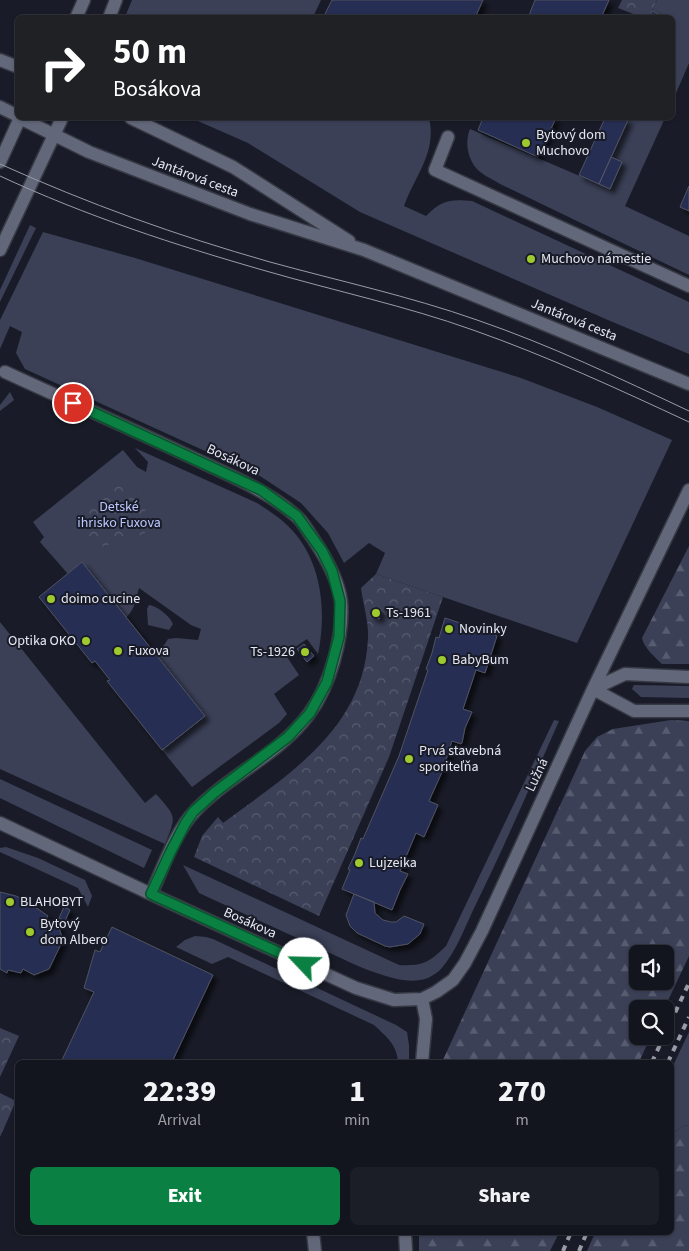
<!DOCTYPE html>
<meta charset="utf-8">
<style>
:root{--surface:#13151e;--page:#1c1e27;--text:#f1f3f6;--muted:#9d9fa4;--line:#32343c;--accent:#0b8043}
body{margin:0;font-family:"Source Sans 3",sans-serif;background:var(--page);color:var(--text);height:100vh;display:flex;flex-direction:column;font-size:19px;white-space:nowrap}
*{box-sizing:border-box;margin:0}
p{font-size:16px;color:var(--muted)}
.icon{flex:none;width:28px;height:28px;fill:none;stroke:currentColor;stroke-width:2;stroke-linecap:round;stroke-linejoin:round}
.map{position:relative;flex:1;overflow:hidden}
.drawer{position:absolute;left:15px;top:1060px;width:659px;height:175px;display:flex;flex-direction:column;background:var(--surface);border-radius:8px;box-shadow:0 1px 4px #0004,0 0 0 1px var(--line)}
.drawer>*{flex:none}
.hud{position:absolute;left:15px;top:15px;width:660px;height:105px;border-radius:8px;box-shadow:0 1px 4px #0004,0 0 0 1px var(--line);background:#202124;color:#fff;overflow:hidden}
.fabs{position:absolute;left:629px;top:945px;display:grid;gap:10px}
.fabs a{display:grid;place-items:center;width:45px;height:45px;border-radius:8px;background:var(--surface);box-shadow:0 1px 4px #0004,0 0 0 1px var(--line);font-size:25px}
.pin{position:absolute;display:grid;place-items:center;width:42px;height:42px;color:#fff;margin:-21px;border:2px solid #fff;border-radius:50%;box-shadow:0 1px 5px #0007}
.me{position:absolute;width:55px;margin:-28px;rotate:294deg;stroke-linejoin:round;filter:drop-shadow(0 0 4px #0008)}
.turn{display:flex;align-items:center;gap:18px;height:105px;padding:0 15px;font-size:22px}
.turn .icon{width:65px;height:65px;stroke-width:2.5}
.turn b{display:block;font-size:35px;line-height:42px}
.eta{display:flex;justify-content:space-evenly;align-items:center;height:85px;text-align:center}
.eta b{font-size:30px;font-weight:800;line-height:35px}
.button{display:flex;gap:10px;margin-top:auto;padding:10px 15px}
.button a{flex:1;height:58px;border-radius:8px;background:var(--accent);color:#fff;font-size:20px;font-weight:800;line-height:58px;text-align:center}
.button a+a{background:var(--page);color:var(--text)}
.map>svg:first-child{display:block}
.grass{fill:#3b4057}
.forest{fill:url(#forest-firs);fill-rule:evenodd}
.park{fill:url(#park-crowns)}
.building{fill:#272d52;stroke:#4f5361;filter:url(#shadow)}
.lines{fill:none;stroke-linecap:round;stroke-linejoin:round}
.minor-casing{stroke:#363944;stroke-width:15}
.minor{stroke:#62677a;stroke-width:12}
.tram{stroke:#999ca6;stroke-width:1}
.rail{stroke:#999ca6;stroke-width:4;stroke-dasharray:6 6;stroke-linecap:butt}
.route-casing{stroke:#07532c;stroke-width:12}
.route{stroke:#0b8043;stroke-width:9}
.poi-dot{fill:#9eca2f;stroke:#191c28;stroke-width:2}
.labels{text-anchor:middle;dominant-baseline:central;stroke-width:4;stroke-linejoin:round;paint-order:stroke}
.poi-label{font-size:14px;fill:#e5e8f1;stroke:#191c28;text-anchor:start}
.street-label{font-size:14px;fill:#e5e8f1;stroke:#191c28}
.park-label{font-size:14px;fill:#bbc8fe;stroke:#191c28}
</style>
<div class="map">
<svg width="689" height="1251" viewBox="0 0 689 1251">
<defs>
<pattern id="forest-firs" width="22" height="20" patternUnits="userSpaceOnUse" patternTransform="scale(1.25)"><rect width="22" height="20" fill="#3b4057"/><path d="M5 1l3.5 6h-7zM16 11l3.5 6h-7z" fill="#575c70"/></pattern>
<pattern id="park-crowns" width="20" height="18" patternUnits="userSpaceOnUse" patternTransform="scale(1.25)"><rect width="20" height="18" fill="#3b4057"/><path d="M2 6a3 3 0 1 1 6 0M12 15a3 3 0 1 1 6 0" fill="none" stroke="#575c70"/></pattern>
<filter id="shadow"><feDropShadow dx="4.5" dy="4.5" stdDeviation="2.5" flood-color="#0009"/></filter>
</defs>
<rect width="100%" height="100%" fill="#191c28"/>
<path class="grass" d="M132 0H321L313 17H125Z
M657 0H689V63L673 100 672 18 666 17 652 11Z
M191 118H429C437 152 416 174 404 206L426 216C442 200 450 199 472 201L689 302V354L608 320 360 212 248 143Z
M622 118H665L625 206 689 236V275L500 184C492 179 481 174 476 168 467 157 465 141 470 129L610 189 622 162 611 157 628 120Z
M30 225 36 228 0 302V290Z
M43 232 135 258 521 378 597 407 672 440 577 643 376 574 385 553 369 543 344 563 328 533 301 503 260 476 25 369 16 353 22 332 10 326 0 349V320Z
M10 392 14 400 0 411V405Z
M135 448 257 503C268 510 279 517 288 526 322 559 327 611 318 654L307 639 285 654 299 675 274 694 287 714 279 723 192 787 162 750 204 716 157 656 168 639 176 638 198 640 201 629 191 625 139 588C136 599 135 609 126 618L82 562 68 574 40 542 44 537 33 522 123 450 137 467 146 472 148 462Z
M149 605C157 606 170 616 173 624L169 630 148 625 147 609Z
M0 622 145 803 156 794C176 817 177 815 165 844L0 769Z
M634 685 689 686V698L641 697 632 689Z
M554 720 559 721C532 782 506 843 477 902 466 924 457 951 441 969 438 972 432 976 428 978 406 986 379 974 358 966L199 893 183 865 399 965C424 966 428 963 446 946Z
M0 779 152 850 144 868 0 798Z
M6 847 38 858 85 880 92 896 88 907 78 888 0 852V848Z
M195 936 206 937 213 939 396 1025 407 1032 409 1045V1062H398C397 1045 387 1037 374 1025L228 957 212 964 176 947 185 940Z
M689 1032V1126L686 1125 671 1134V1070Z"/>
<path class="forest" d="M689 546V664H662C655 657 644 648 642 638Z
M671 720 689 721V956L664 1009H638V1036H651L639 1062H442L585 751 597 737 613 729ZM638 954H665V981H638Z
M686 1125 689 1126V1251H587L595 1233 671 1232V1134Z
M419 1233V1232L559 1233 550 1251H419Z"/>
<path class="park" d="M622 0H657L649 17H641L618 8Z
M124 480 144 494 147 528 144 534 104 546 90 547 86 545 77 524V521L119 481Z
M376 574 443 597 389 757 319 916 194 857 202 836 218 817 223 823C289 774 364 729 368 638 369 622 363 604 361 588Z
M0 1028 19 1036 0 1077Z
M0 1093 16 1101 0 1137Z"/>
<path class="building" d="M332 0H483L475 18H323Z
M535 0H609L601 18H528Z
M652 11 666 18H649Z
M483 118H556L538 157 478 130Z
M605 118H622L628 120 599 184 579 175Z
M611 157 622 162 610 189 599 184Z
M689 186V211L680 207Z
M82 562 205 716 162 750 107 681 110 680 95 661 92 663 39 597Z
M374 607 382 609 379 619 370 616Z
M445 618 478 629 485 628V631L494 632 495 635 497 636 485 673 476 670 463 709 472 712 465 728 462 743 461 744 452 741 442 772 429 801 438 805 424 837 416 833 400 871 408 874 400 890 392 910 342 889 350 870 348 869 355 854 361 838 363 839 399 756 428 670 426 669 432 653 436 637 439 638Z
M304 644 314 656 307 662 297 649Z
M0 892 16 896 28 902 48 916 46 919 58 925 63 940 49 969 34 975 23 969 21 973 8 970 7 973 0 969Z
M354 894 374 902 375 913 383 920 391 922H396L404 916 424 924 420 934 408 944 390 947 385 946 357 933 350 926 346 915Z
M64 907 70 910 65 921 59 918Z
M112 927 213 975 172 1062H68L62 1060 94 992 84 988 95 950 100 952Z"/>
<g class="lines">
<g class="minor-casing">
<path id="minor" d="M76 18 84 0
M109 18 116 0
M0 60 18 67
M0 107 18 116
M20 118 89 152 250 214 364 250 689 384
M131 118 233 167 349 241
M448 137 435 170 689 286
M0 162 20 118
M0 250 62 118
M5 372C68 401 132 429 195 459 229 475 266 490 295 515 302 520 307 530 312 537 325 556 338 578 341 601 344 636 330 686 309 714 280 754 229 775 195 811 176 830 162 870 151 894
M593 689 634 711H689
M593 689 625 674 689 677
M0 823 151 894 356 988 394 1000 422 999 436 992 453 980 465 963 482 931 593 689 689 490
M422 1062 426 1019 422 999
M313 1232 315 1251
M405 1232 406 1251"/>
</g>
<use href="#minor" class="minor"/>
<path class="tram" d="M0 164C89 204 175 235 270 262 339 281 409 296 477 320 550 345 619 378 689 411
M0 176C86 216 175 245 266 271 335 291 406 306 473 330 547 356 618 389 689 422"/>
<path class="rail" d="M665 1034 689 983
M652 1062 664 1036
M668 1062 689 1017
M563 1251 571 1232
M579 1251 587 1232"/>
</g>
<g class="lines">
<g class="route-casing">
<path id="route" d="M73 403 261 490 297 516 322 551 332 571 340 601 339 637 327 682 310 713 288 737 214 793 193 812 185 824 170 853 151 894 304 964"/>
</g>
<use href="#route" class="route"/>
</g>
<g class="poi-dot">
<circle cx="526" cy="143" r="5"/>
<circle cx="531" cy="259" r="5"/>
<circle cx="51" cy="599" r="5"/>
<circle cx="376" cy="613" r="5"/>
<circle cx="449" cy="629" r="5"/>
<circle cx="86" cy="641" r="5"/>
<circle cx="118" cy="651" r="5"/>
<circle cx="305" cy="652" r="5"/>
<circle cx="442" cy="660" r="5"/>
<circle cx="409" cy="759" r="5"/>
<circle cx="359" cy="863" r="5"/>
<circle cx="10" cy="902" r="5"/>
<circle cx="30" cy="932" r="5"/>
</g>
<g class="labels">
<g class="poi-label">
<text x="536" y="135">Bytový dom<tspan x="536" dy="16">Muchovo</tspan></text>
<text x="541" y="259">Muchovo námestie</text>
<text x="61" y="599">doimo cucine</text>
<text x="386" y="613">Ts-1961</text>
<text x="459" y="629">Novinky</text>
<text x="76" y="641" text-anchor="end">Optika OKO</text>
<text x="128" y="651">Fuxova</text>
<text x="295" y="652" text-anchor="end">Ts-1926</text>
<text x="452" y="660">BabyBum</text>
<text x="419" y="751">Prvá stavebná<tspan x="419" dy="16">sporiteľňa</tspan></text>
<text x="369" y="863">Lujzeika</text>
<text x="20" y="902">BLAHOBYT</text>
<text x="40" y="924">Bytový<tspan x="40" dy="16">dom Albero</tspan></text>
</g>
<g class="street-label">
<text transform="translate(195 177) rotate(21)">Jantárová cesta</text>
<text transform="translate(574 320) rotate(22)">Jantárová cesta</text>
<text transform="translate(233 460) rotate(25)">Bosákova</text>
<text transform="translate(537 775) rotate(-65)">Lužná</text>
<text transform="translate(250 923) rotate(24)">Bosákova</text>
</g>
<g class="park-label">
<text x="119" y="507">Detské<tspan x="119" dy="16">ihrisko Fuxova</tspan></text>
</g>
</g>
</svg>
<div class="fabs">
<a><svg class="icon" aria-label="sound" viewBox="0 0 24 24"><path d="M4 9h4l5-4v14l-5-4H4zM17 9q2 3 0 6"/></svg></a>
<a><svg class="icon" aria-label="search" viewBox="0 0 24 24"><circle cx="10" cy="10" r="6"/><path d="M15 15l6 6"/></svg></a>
</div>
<div class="pin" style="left:73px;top:403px;background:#d93025"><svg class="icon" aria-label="arrive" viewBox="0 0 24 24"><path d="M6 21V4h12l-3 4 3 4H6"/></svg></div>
<svg class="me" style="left:304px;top:964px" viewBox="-20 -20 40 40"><circle r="19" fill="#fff"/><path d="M0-13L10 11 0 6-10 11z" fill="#0b8043"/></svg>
<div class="hud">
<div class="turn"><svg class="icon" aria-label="right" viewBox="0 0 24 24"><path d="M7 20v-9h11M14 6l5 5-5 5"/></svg><div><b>50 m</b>Bosákova</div></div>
</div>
<section class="drawer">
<div class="eta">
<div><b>22:39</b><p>Arrival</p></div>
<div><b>1</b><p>min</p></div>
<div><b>270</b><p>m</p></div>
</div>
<div class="button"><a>Exit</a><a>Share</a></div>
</section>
</div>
